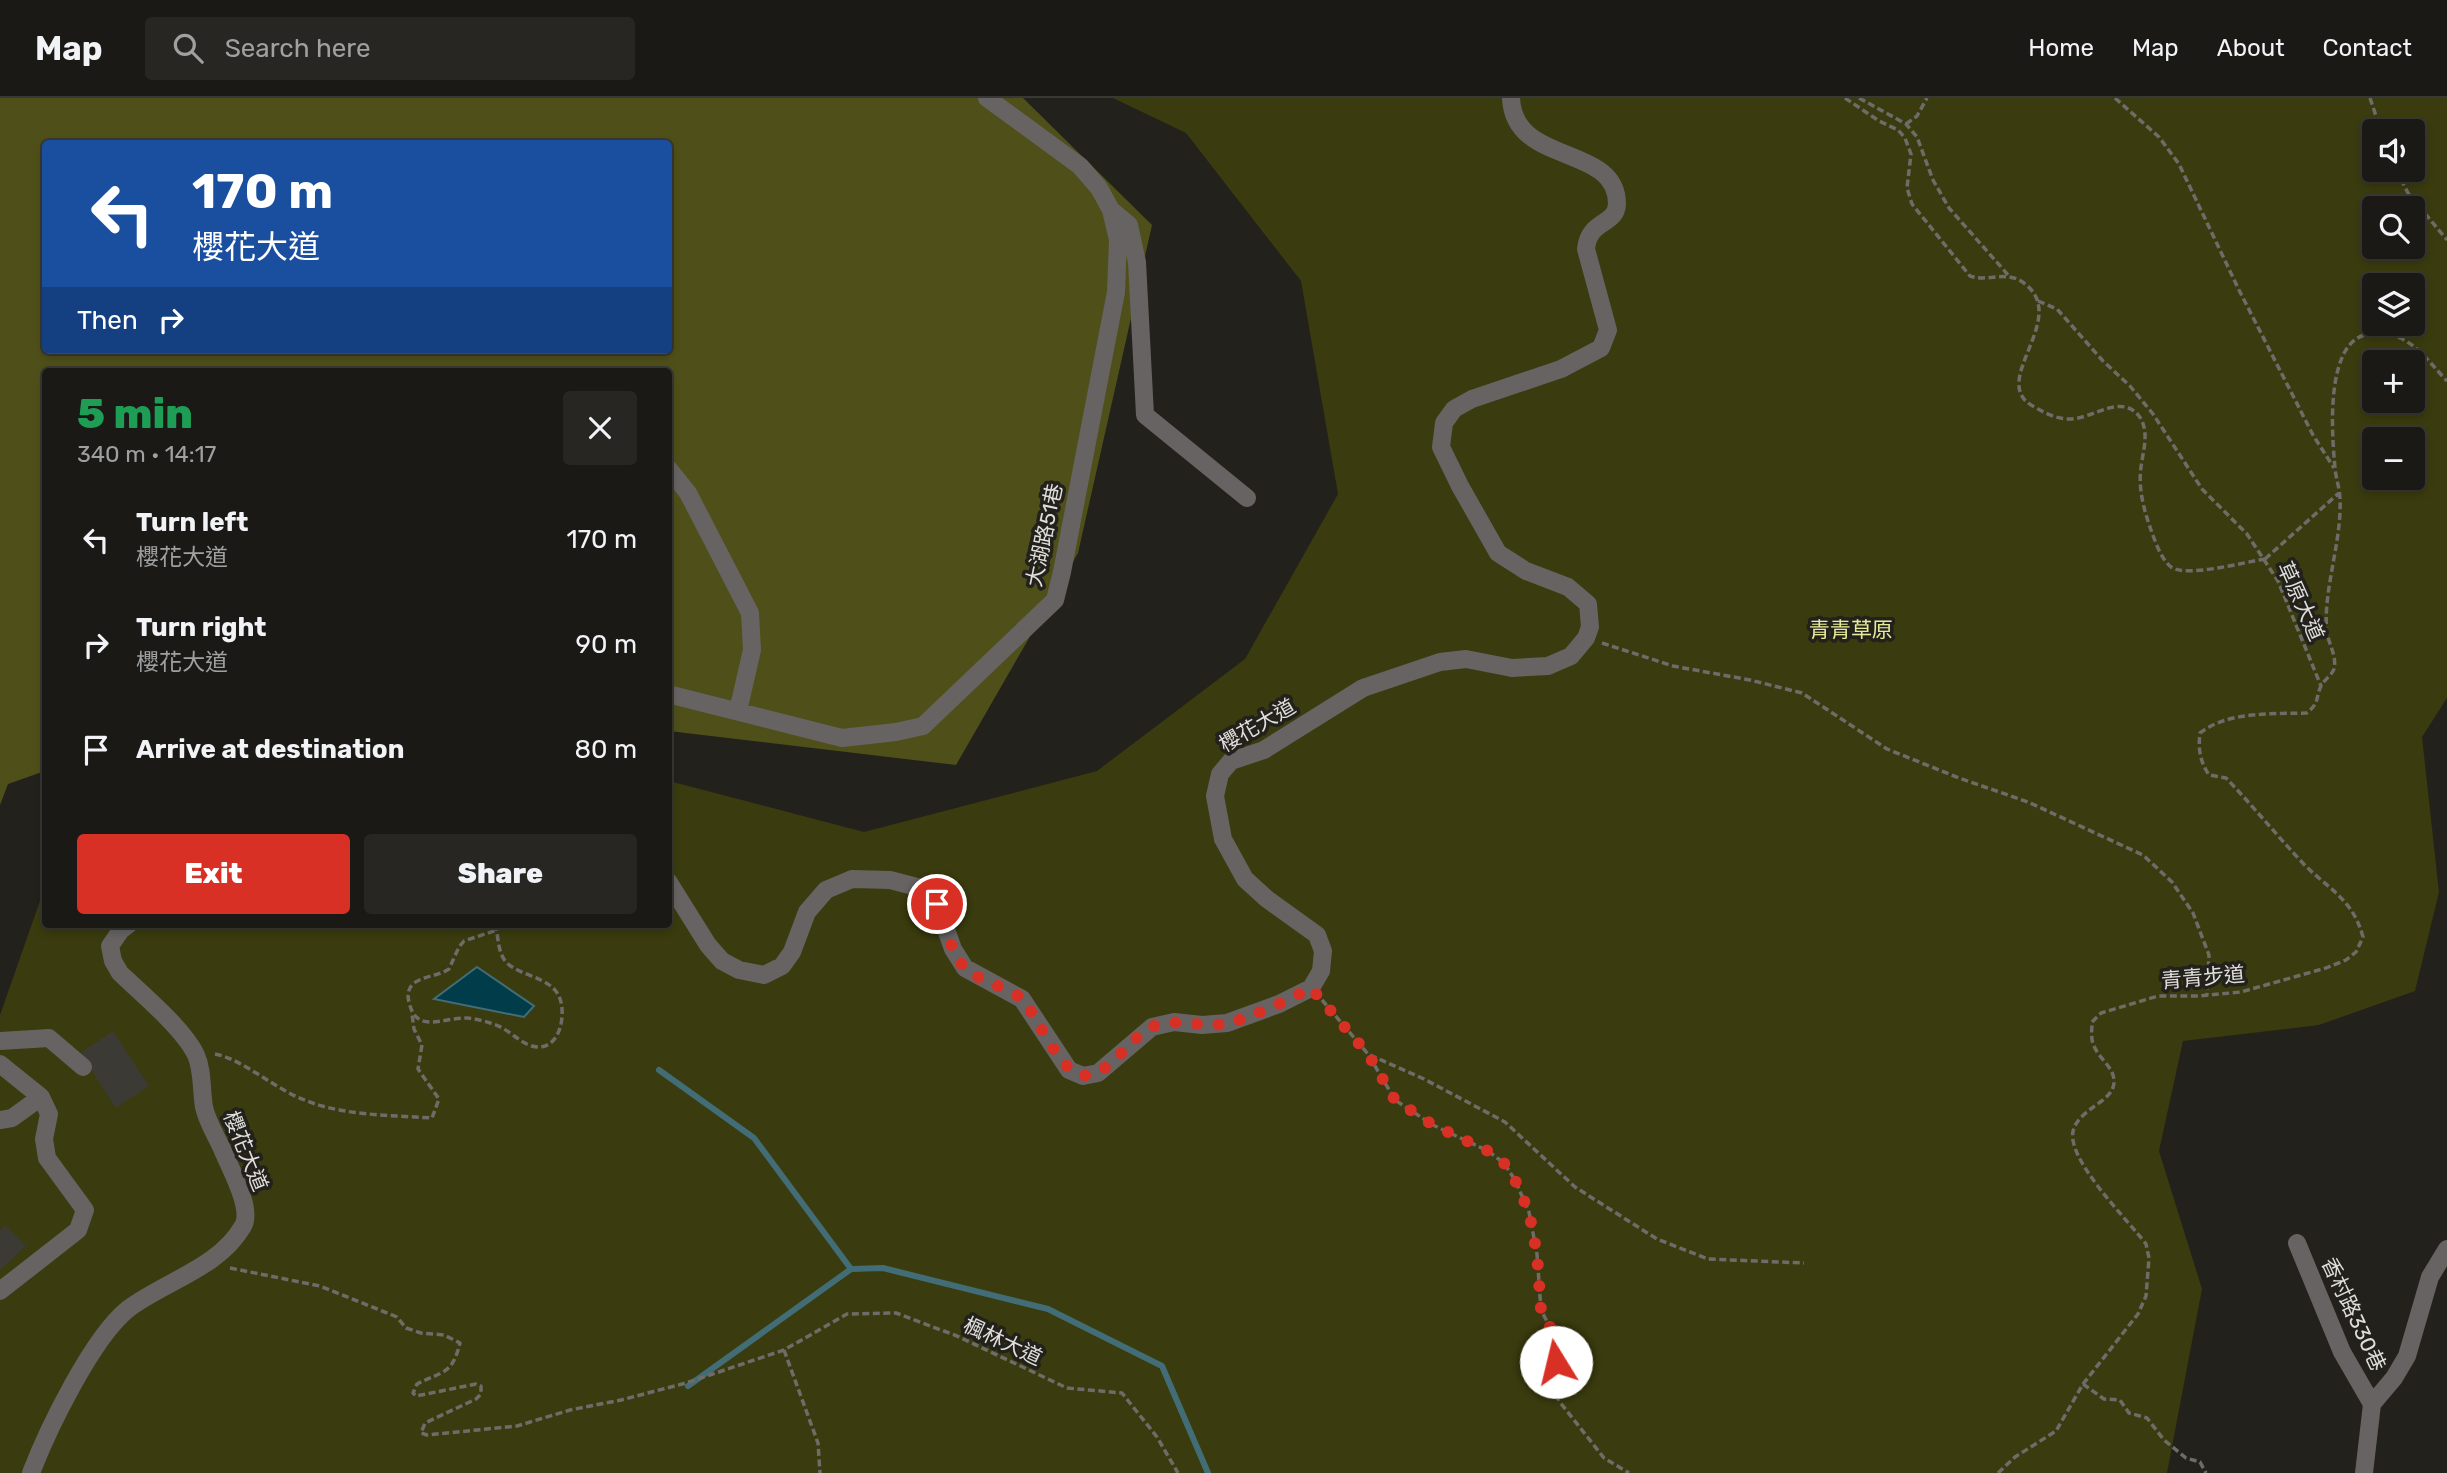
<!DOCTYPE html>
<meta charset="utf-8">
<style>
:root{--surface:#1a1915;--page:#272622;--text:#f1f3f6;--muted:#9fa0a0;--line:#383834;--accent:#d93025}
body{margin:0;font-family:Rubik,"Noto Sans TC",sans-serif;background:var(--page);color:var(--text);height:100vh;display:flex;flex-direction:column;font-size:26px;white-space:nowrap}
*{box-sizing:border-box;margin:0}
p{font-size:23px;color:var(--muted)}
.icon{flex:none;width:38px;height:38px;fill:none;stroke:currentColor;stroke-width:2;stroke-linecap:round;stroke-linejoin:round}
.map{position:relative;flex:1;overflow:hidden}
.drawer{position:absolute;left:42px;top:270px;width:630px;height:560px;display:flex;flex-direction:column;background:var(--surface);border-radius:7px;box-shadow:0 4px 10px #0003,0 0 0 2px var(--line)}
.drawer>*{flex:none}
.guide{position:absolute;left:42px;top:42px;width:630px;height:214px;border-radius:7px;box-shadow:0 4px 10px #0003,0 0 0 2px var(--line);background:#1a4fa0;color:#fff;overflow:hidden}
.controls{position:absolute;left:2362px;top:21px;display:grid;gap:14px}
.controls a{display:grid;place-items:center;width:63px;height:63px;border-radius:7px;background:var(--surface);box-shadow:0 4px 10px #0003,0 0 0 2px var(--line);font-size:35px}
.pin{position:absolute;display:grid;place-items:center;width:60px;height:60px;color:#fff;margin:-30px;border:4px solid #fff;border-radius:50%;box-shadow:0 2px 7px #0007}
.me{position:absolute;width:77px;margin:-38px;rotate:351deg;stroke-linejoin:round;filter:drop-shadow(0 0 5px #0008)}
.turn{display:flex;align-items:center;gap:24px;height:147px;padding:0 35px;font-size:32px}
.turn .icon{width:91px;height:91px;stroke-width:2.5}
.turn b{display:block;font-size:49px;line-height:60px}
.then{display:flex;align-items:center;height:66px;padding:0 35px;background:#0003;gap:14px;font-size:26px}
.round{display:grid;place-items:center;flex:none;width:74px;height:74px;border-radius:7px;background:var(--page)}
.summary{display:flex;align-items:center;justify-content:space-between;height:119px;padding:0 35px}
h1{font-size:42px;font-weight:800;line-height:52px;color:#1e9e55}
.action{display:flex;gap:14px;margin-top:auto;padding:14px 35px}
.action a{flex:1;height:80px;border-radius:7px;background:var(--accent);color:#fff;font-size:28px;font-weight:800;line-height:80px;text-align:center}
.action a+a{background:var(--page);color:var(--text)}
ul{padding:0;list-style:none}
li{display:flex;align-items:center;gap:21px;height:105px;padding:0 35px}
li div{flex:1}
li b{display:block;font-size:26px}
li em{font-style:normal}
header{display:flex;align-items:center;gap:42px;box-sizing:border-box;height:98px;padding:0 35px;background:var(--surface);border-bottom:2px solid var(--line)}
header strong{font-size:33px}
nav{display:flex;gap:38px;margin-inline-start:auto;font-size:24px}
.search{width:490px;height:63px;background:var(--page);display:flex;align-items:center;gap:18px;box-sizing:border-box;padding:0 24px;border-radius:7px;color:var(--muted);font-size:26px}
.map>svg:first-child{display:block}
.green{fill:#3a3b0e;fill-rule:evenodd}
.forest{fill:#4f5019;fill-rule:evenodd}
.water{fill:#003c4a;stroke:#436d76;stroke-width:2}
.lines{fill:none;stroke-linecap:round;stroke-linejoin:round}
.stream{stroke:#436d76;stroke-width:6}
.building{fill:#3b3a34}
.path{stroke:#6e6c68;stroke-width:3.5;stroke-dasharray:7 3.5;stroke-linecap:butt}
.minor{stroke:#666362;stroke-width:18}
.route{stroke:#d93025;stroke-width:12;stroke-dasharray:0 21.6}
.labels{text-anchor:middle;dominant-baseline:central;stroke-width:7;stroke-linejoin:round;paint-order:stroke}
.street-label{font-size:21px;fill:#dfdedb;stroke:#23211c}
.park-label{font-size:21px;fill:#e7ea97;stroke:#23211c}
</style>
<header>
<strong>Map</strong>
<div class="search"><svg class="icon" aria-label="search" viewBox="0 0 24 24"><circle cx="10" cy="10" r="6"/><path d="M15 15l6 6"/></svg>Search here</div>
<nav><a>Home</a><a>Map</a><a>About</a><a>Contact</a></nav>
</header>
<div class="map">
<svg width="2447" height="1375" viewBox="0 0 2447 1375">
<rect width="100%" height="100%" fill="#23211c"/>
<path class="green" d="M1113 0H2447V600L2422 639 2439 794 2415 893 2319 927 2183 943 2159 1053 2202 1191 2167 1375H0V917L41 800 45 796 46 826H668L669 683 864 734 1097 673 1245 561 1338 396 1301 183 1186 35ZM2375 33H2413V72H2375ZM2375 110H2413V149H2375ZM2375 187H2413V226H2375ZM2375 264H2413V303H2375ZM2375 341H2413V380H2375Z"/>
<path class="forest" d="M0 0H1023L1152 127 1078 455 956 667 669 633 668 273H46L45 673 8 686 0 707ZM46 46H668V252H46Z"/>
<path class="water" d="M477 869 534 908 524 919 434 901Z"/>
<g class="lines">
<path class="stream" d="M659 972 754 1040 851 1171 883 1170 1048 1211 1162 1268 1208 1375
M688 1288 851 1171"/>
</g>
<path class="building" d="M113 933 149 988 116 1010 80 955Z
M5 1127 26 1148 0 1172V1132Z"/>
<g class="lines">
<path class="path" d="M1845 0 1879 23 1898 32 1905 40 1911 56 1907 90 1912 106 1970 178C1987 184 2005 173 2021 183 2074 217 1989 281 2031 307 2043 314 2055 321 2070 321 2092 321 2121 295 2139 318 2150 333 2143 353 2141 369 2138 391 2144 412 2151 432 2155 443 2161 461 2171 469 2186 480 2245 464 2265 461
M1859 0 1906 26 1917 39 1933 82 1949 110 2009 178
M2115 0 2159 39 2179 66 2239 192 2313 337 2334 370
M2370 0 2381 33
M1906 26 1917 18 1927 0
M2396 72 2408 95 2447 142
M2038 203 2057 211 2103 263 2130 288 2153 316 2202 391 2247 436 2278 483 2321 588
M2265 461 2339 395
M1602 545 1673 568 1750 582 1802 595 1887 651 1959 680 2028 704 2143 757 2172 784 2193 815 2209 857 2207 897
M495 826C499 839 497 856 508 866 528 882 560 879 562 911 563 924 559 943 545 948 525 954 512 931 493 926 485 923 476 921 467 920 444 919 416 937 409 904 407 897 408 890 414 885 424 878 438 878 449 871L459 849 464 843 497 832
M1322 902 1368 956 1395 1002 1433 1027 1488 1053 1504 1065 1515 1082 1529 1114 1537 1156 1541 1212 1554 1237 1556 1264 1552 1285 1559 1303 1604 1360 1629 1375
M215 956C242 961 274 990 302 1001 342 1018 389 1017 432 1020L439 1001 418 971 422 947 414 931 412 916
M1370 957 1424 981 1505 1024 1575 1089 1657 1141 1708 1161 1804 1165
M230 1170 320 1188 397 1219 406 1230 421 1235 444 1237 460 1245C452 1277 443 1273 417 1286L413 1295 416 1298 476 1286 481 1288V1296L476 1301 425 1325 421 1335 427 1337 517 1328 570 1312 621 1302 686 1285 784 1252 847 1216 896 1215 957 1238 1067 1290 1122 1295 1157 1339 1178 1375
M784 1252 818 1345 820 1375
M2083 1286 2104 1301 2120 1302 2129 1315 2147 1320 2164 1342 2186 1360 2200 1364 2206 1375
M1998 1375 2015 1359 2056 1333 2083 1286 2138 1216 2146 1198 2149 1160 2146 1146C2129 1123 2062 1058 2074 1030 2077 1022 2085 1015 2092 1010 2101 1003 2115 996 2114 982 2113 969 2100 961 2095 950 2090 942 2092 933 2092 924L2101 915 2158 898H2199L2241 894 2326 870 2346 862 2356 854 2363 839C2352 798 2325 790 2299 761 2274 734 2251 706 2226 680L2209 677C2200 663 2198 652 2200 635 2228 613 2273 616 2307 615 2320 604 2315 601 2321 588 2324 582 2332 577 2334 571 2337 558 2329 547 2327 535 2322 496 2342 443 2340 402 2340 391 2336 381 2335 370 2332 338 2324 242 2369 236 2408 231 2424 259 2447 283"/>
<path class="minor" d="M1111 112 1129 127 1137 164 1145 317 1247 400
M668 370 688 395 750 515 752 552 738 613
M668 596 842 640 896 634 923 628 1055 502 1062 474 1116 194 1118 142 1111 112 1099 90 1080 68 987 0
M668 783 708 847 722 863 739 872 764 877 782 868 792 854 807 814 826 792 852 781 890 782 917 789 937 806 953 851 965 870 1022 901 1069 972 1083 978 1098 975 1152 929 1174 924 1202 927 1227 925 1279 906 1311 890 1321 873 1323 853 1317 837 1267 801 1245 781 1223 741 1215 698 1220 676 1231 663 1264 652 1363 590 1440 564 1466 561 1512 570 1548 568 1571 558 1586 540 1590 529 1588 506 1568 489 1526 473 1498 455 1460 388 1441 349 1444 325 1454 311 1472 301 1561 271 1601 250 1608 232 1586 151C1589 121 1616 128 1617 106 1617 45 1514 69 1511 0
M0 943 49 940 83 969
M0 966 41 999 49 1016 44 1041 47 1060 85 1112 78 1132 0 1193
M0 1022 12 1020 41 999
M2297 1145 2342 1254 2372 1306 2364 1375
M2372 1306 2394 1280 2407 1258 2430 1179 2447 1151
M31 1375C48 1331 92 1240 128 1211 165 1183 219 1170 243 1128 253 1111 230 1070 223 1053 217 1039 207 1024 204 1009 201 991 203 973 196 957 184 931 141 895 120 875L113 863 110 848 121 832 129 826"/>
</g>
<g class="lines">
<path class="route" d="M937 806C945 826 950 853 964 869 978 884 1013 890 1024 903 1038 921 1060 973 1081 977 1108 982 1131 936 1154 928 1178 919 1203 931 1228 925 1256 918 1285 903 1311 890L1368 956 1395 1002 1433 1027 1488 1053 1504 1065 1515 1082 1529 1114 1537 1156 1541 1212 1554 1237 1556 1264"/>
</g>
<g class="labels">
<g class="street-label">
<text transform="translate(1044 437) rotate(-78)">大湖路51巷</text>
<text transform="translate(2301 503) rotate(66)">草原大道</text>
<text transform="translate(1257 627) rotate(-30)">櫻花大道</text>
<text transform="translate(2203 879) rotate(-5)">青青步道</text>
<text transform="translate(246 1053) rotate(68)">櫻花大道</text>
<text transform="translate(2354 1216) rotate(65)">香村路330巷</text>
<text transform="translate(1003 1243) rotate(25)">楓林大道</text>
</g>
<g class="park-label">
<text x="1851" y="531">青青草原</text>
</g>
</g>
</svg>
<div class="controls">
<a><svg class="icon" aria-label="sound" viewBox="0 0 24 24"><path d="M4 9h4l5-4v14l-5-4H4zM17 9q2 3 0 6"/></svg></a>
<a><svg class="icon" aria-label="search" viewBox="0 0 24 24"><circle cx="10" cy="10" r="6"/><path d="M15 15l6 6"/></svg></a>
<a><svg class="icon" aria-label="layers" viewBox="0 0 24 24"><path d="M12 4l9 5-9 5-9-5zM3 14l9 5 9-5"/></svg></a>
<a>+</a>
<a>−</a>
</div>
<div class="pin" style="left:937px;top:806px;background:#d93025"><svg class="icon" aria-label="arrive" viewBox="0 0 24 24"><path d="M6 21V4h12l-3 4 3 4H6"/></svg></div>
<svg class="me" style="left:1556px;top:1264px" viewBox="-20 -20 40 40"><circle r="19" fill="#fff"/><path d="M0-13L10 11 0 6-10 11z" fill="#d93025"/></svg>
<div class="guide">
<div class="turn"><svg class="icon" aria-label="left" viewBox="0 0 24 24"><path d="M17 20v-9H6M10 6l-5 5 5 5"/></svg><div><b>170 m</b>櫻花大道</div></div>
<div class="then">Then<svg class="icon" aria-label="right" viewBox="0 0 24 24"><path d="M7 20v-9h11M14 6l5 5-5 5"/></svg></div>
</div>
<section class="drawer">
<div class="summary"><div><h1>5 min</h1><p>340 m · 14:17</p></div><a class="round"><svg class="icon" aria-label="close" viewBox="0 0 24 24"><path d="M6 6l12 12M18 6L6 18"/></svg></a></div>
<ul>
<li><svg class="icon" aria-label="left" viewBox="0 0 24 24"><path d="M17 20v-9H6M10 6l-5 5 5 5"/></svg><div><b>Turn left</b><p>櫻花大道</p></div><em>170 m</em></li>
<li><svg class="icon" aria-label="right" viewBox="0 0 24 24"><path d="M7 20v-9h11M14 6l5 5-5 5"/></svg><div><b>Turn right</b><p>櫻花大道</p></div><em>90 m</em></li>
<li><svg class="icon" aria-label="arrive" viewBox="0 0 24 24"><path d="M6 21V4h12l-3 4 3 4H6"/></svg><div><b>Arrive at destination</b></div><em>80 m</em></li>
</ul>
<div class="action"><a>Exit</a><a>Share</a></div>
</section>
</div>
